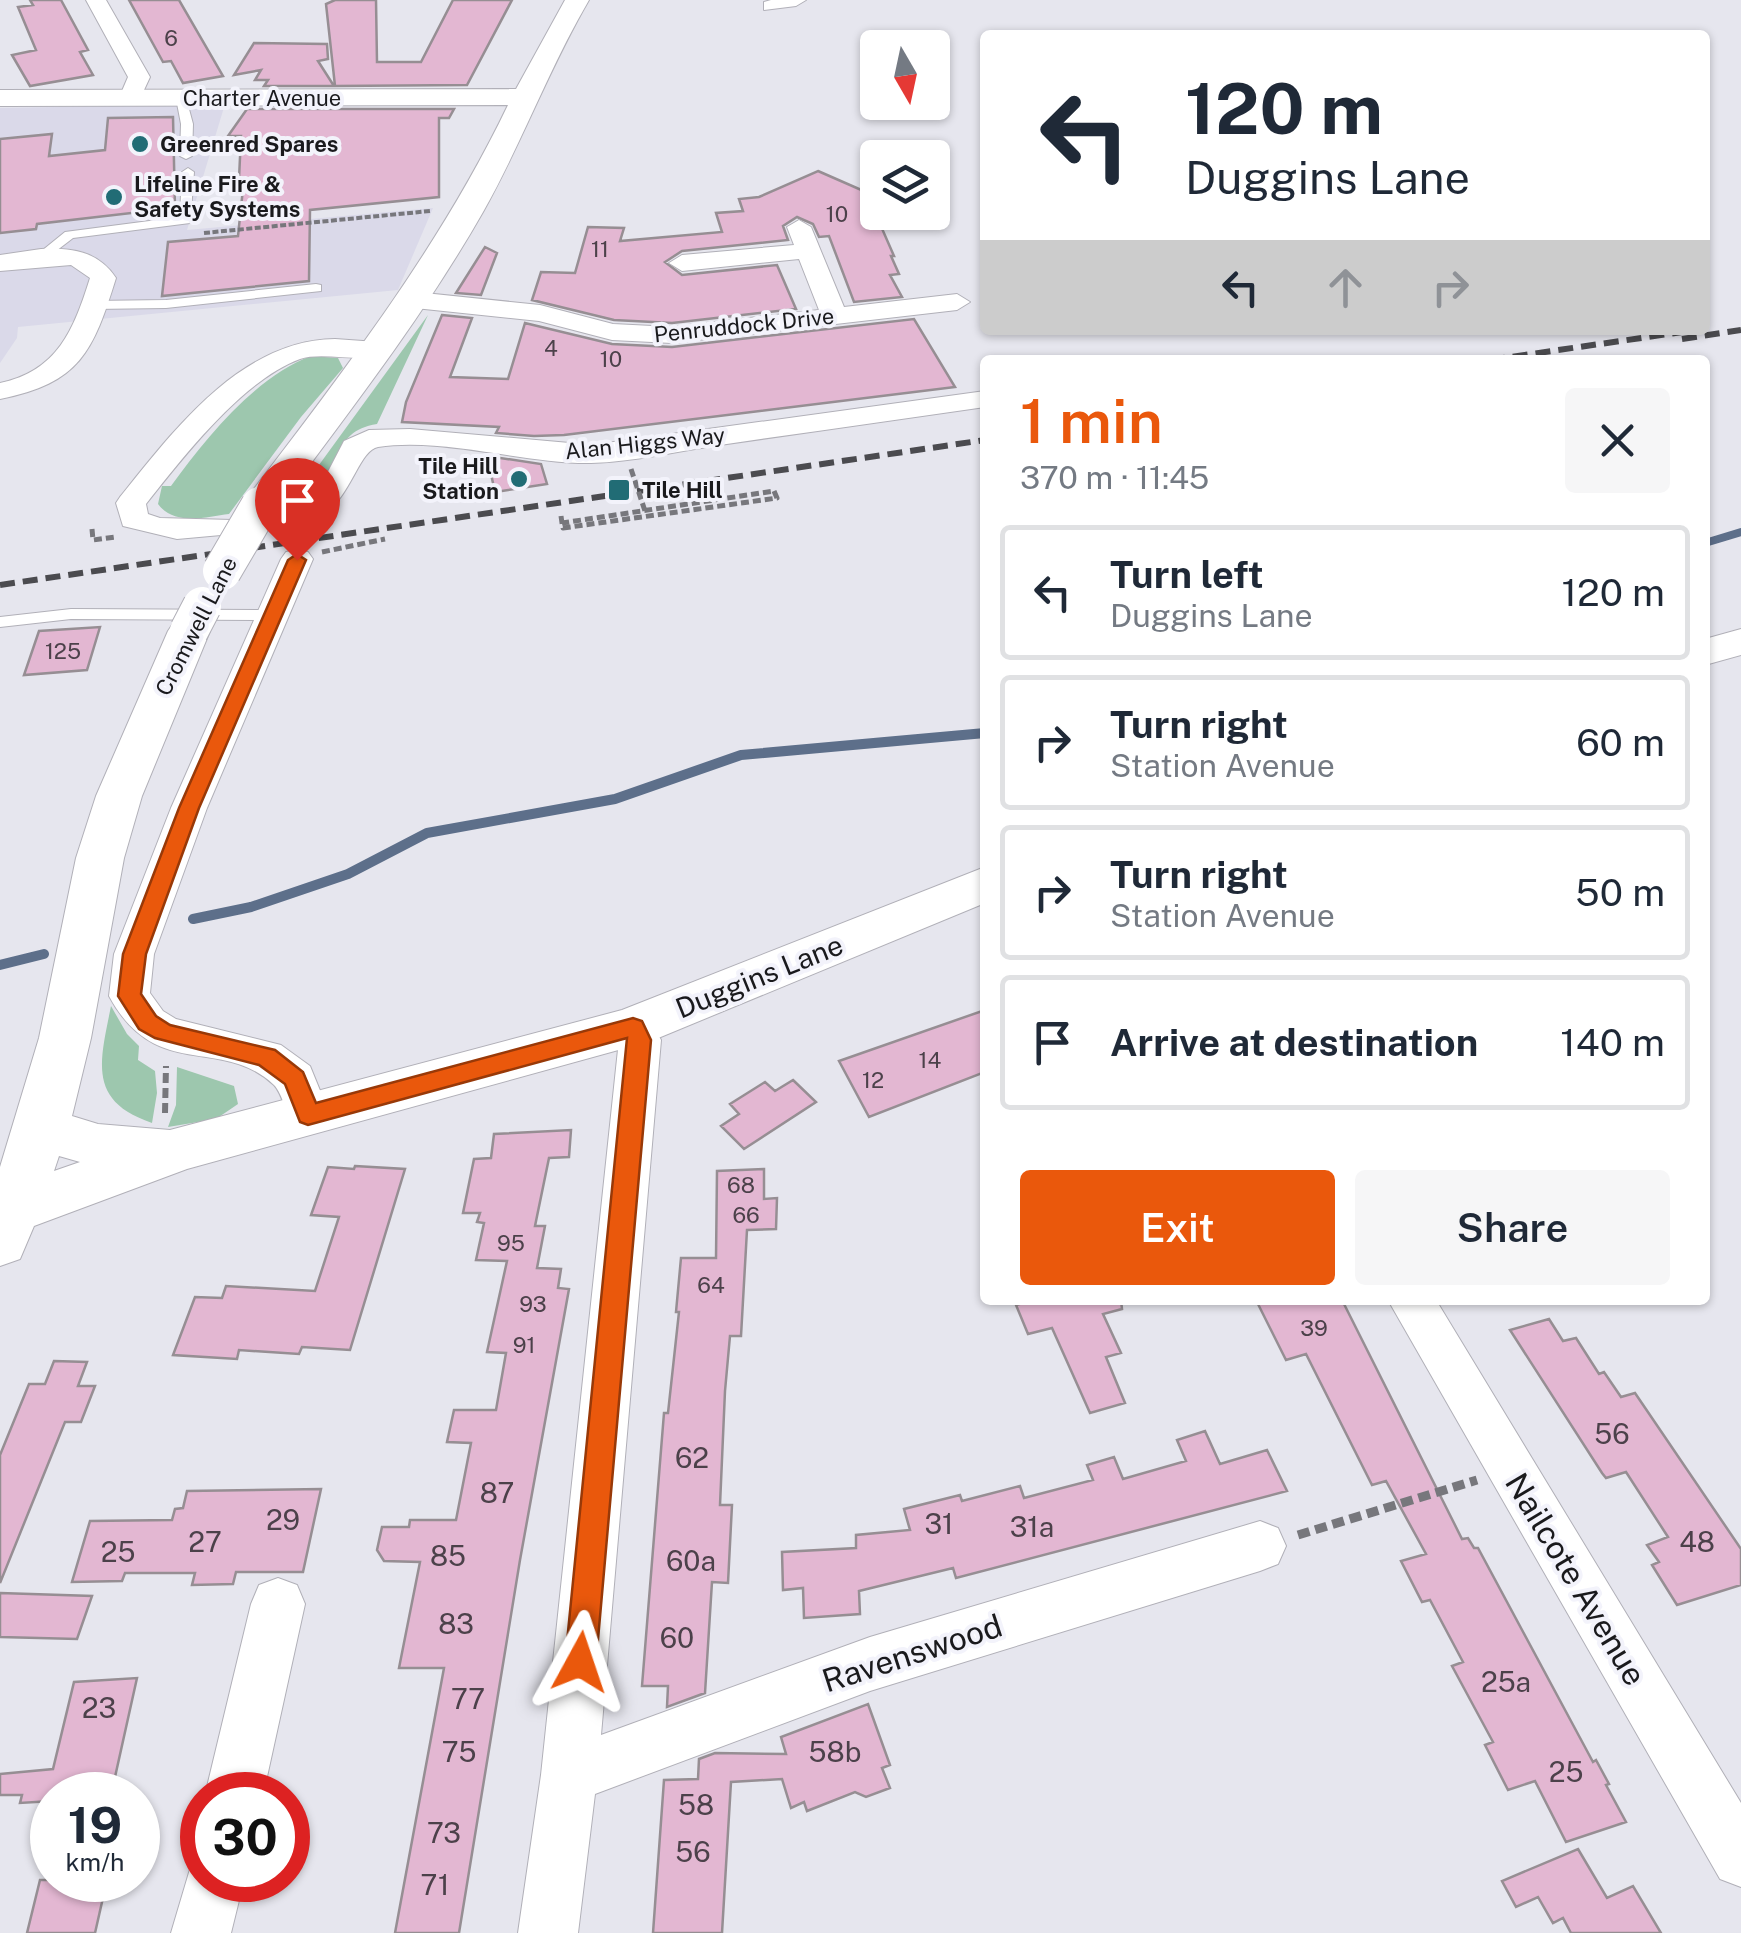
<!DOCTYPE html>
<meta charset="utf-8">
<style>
:root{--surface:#fff;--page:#f6f6f7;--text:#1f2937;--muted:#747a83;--line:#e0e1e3;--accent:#ea580c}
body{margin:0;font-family:"Public Sans",sans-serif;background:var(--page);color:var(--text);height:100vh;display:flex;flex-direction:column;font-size:38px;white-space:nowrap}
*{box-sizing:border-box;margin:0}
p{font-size:32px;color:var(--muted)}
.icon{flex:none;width:55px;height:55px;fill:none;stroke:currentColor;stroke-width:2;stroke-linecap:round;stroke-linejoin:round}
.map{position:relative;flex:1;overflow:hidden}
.details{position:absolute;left:980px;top:355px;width:730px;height:950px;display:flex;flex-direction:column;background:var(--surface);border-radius:10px;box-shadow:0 2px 8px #0004}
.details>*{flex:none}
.banner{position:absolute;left:980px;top:30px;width:730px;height:305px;border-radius:10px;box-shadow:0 2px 8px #0004;background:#fff;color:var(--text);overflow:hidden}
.needle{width:65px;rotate:171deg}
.fabs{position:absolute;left:860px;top:30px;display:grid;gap:20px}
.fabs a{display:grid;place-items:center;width:90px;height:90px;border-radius:10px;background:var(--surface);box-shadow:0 2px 8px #0004;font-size:50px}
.speed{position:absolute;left:30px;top:1772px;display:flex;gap:20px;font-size:50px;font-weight:700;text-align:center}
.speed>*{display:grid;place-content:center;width:130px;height:130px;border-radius:50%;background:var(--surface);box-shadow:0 2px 8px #0004;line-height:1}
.speed small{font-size:25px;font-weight:400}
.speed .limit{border:15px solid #d22;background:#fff;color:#111}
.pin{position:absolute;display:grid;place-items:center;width:85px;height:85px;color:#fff;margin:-102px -42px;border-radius:50% 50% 50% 0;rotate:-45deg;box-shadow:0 0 10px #0007}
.pin .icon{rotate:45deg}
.me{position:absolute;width:110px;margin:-55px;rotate:5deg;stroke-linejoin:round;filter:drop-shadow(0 0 8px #0008)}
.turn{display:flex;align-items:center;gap:35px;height:210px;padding:0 40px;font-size:45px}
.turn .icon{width:130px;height:130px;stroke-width:2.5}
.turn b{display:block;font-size:70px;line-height:85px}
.lanes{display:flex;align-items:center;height:95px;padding:0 40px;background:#0003;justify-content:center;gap:50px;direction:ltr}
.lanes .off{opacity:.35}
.round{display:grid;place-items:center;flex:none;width:105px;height:105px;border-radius:10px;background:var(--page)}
.overview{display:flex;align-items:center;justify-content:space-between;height:170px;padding:0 40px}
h1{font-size:60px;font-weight:600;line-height:75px;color:var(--accent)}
.action{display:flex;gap:20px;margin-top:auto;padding:20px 40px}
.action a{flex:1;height:115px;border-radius:10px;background:var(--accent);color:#fff;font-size:40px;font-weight:600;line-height:115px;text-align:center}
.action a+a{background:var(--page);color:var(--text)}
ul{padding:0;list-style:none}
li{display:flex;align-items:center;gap:30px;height:135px;margin:0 20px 15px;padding:0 20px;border:5px solid var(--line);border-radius:10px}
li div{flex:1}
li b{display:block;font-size:38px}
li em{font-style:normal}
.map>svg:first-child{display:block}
.built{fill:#dad9e9}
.green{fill:#9dc7ae}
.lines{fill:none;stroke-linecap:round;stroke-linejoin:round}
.stream-far1{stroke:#5d6f8a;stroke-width:8}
.stream{stroke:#5d6f8a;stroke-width:10}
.building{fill:#e3b7d2;stroke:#968e93;stroke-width:2.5}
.service-casing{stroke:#b1b0b8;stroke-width:2}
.minor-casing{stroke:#b1b0b8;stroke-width:2}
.tertiary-casing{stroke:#b1b0b8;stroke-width:2}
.path-far3{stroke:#77777c;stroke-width:4;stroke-dasharray:6 2.5;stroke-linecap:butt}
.path-far2{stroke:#77777c;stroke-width:5;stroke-dasharray:8 4;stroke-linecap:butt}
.path-far1{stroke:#77777c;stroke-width:6;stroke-dasharray:10 5;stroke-linecap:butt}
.path{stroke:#77777c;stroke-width:9;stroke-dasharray:12 6;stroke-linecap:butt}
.service{fill:#fff;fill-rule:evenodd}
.minor{fill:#fff;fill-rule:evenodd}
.tertiary{fill:#fff;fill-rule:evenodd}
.rail{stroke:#4b4b4f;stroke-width:6;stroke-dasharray:15 8;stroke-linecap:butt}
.tertiary-bridge-casing{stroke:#b1b0b8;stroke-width:40;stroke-linecap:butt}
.path-bridge{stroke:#77777c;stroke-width:5;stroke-dasharray:8 4;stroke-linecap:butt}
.tertiary-bridge{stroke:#fff;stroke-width:38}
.route{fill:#ea580c;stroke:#983908;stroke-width:2.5}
.poi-dot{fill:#216c75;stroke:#f3f3fb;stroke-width:4}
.labels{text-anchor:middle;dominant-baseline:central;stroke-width:8;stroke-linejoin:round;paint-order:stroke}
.number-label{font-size:22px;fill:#4c414a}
.far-street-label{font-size:22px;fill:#1a1a1d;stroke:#f3f3fb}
.far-poi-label{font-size:22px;font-weight:bold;fill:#1a1a1d;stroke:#f3f3fb;text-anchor:start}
.street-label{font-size:28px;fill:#1a1a1d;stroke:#f3f3fb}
.near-number-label{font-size:28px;fill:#4c414a}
.near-street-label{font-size:32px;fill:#1a1a1d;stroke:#f3f3fb}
</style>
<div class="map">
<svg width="1741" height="1933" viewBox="0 0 1741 1933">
<rect width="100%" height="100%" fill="#e6e6ee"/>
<path class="built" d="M225 104 187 230 433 208 398 290 18 327 17 338 0 363V108Z"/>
<path class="green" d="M428 315 377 424C329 432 343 470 316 494 309 501 296 504 287 509Z
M311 356 338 358 343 368 301 417 229 514C206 517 174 526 158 504L162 486H171C206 438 255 377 311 356Z
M111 1006 127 1034 139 1046 138 1060 155 1071 157 1093 152 1123C87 1101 100 1062 111 1006Z
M177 1067 234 1086 238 1104 216 1119 168 1127 176 1105Z"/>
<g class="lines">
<path class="stream-far1" d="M1705 543 1741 532"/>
<path class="stream" d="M193 919 251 907 348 874 427 833 615 799 741 755 985 733
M0 965 44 954"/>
</g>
<path class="building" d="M30 0H61L88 50 80 52 93 75 30 86 12 55 36 50 18 7 33 5Z
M129 0H179L223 76 183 83 171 61 163 62Z
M335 0H376L377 62H421L453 0H512L467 85 335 86 326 4Z
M254 43 327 44 328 59 318 61 334 86H264L268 80H255L261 70 234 75Z
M247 109H454L449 118H439V197L310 210 309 281 162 296 168 242 238 236 244 179H239L241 136H228Z
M173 117 175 208 37 224 36 229 0 233V139L52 134 49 156 105 150 108 118Z
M818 171 866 192 894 256H891L899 274 890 275 902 297 854 302 829 236 819 237 813 224 797 217 783 226 788 240 682 251 665 262 682 275 777 265 796 309 672 323 614 320 532 300 541 272 575 273 588 227 624 228 620 241 722 232 716 213 743 211 739 199 759 197Z
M485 247 497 253 481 295 456 293Z
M442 315 472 318 450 377 508 379 525 323 612 344 672 347 914 319 955 387 564 435 534 436 496 433 499 427 402 422 406 402Z
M487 456 541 464 547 484 495 492Z
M100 627 87 670 24 675 39 631Z
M985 1010V1072L869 1117 839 1061Z
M793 1080 816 1102 744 1149 721 1126 739 1114 730 1104 765 1082 775 1091Z
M571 1130 569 1157 549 1158 535 1226H545L537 1268 561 1269 558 1288 569 1289 520 1560 459 1933H395L444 1668H399L420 1562 384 1561 377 1550 382 1527H409L410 1520H456L471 1443 447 1442 454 1410H496L506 1353 487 1352 507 1261 476 1260 484 1223 477 1222 480 1213H463L474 1159 491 1158 494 1134Z
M355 1166 405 1169 350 1350 302 1347 299 1354 239 1350 237 1359 173 1355 195 1297 222 1298 226 1286 315 1291 339 1217 311 1215 328 1167 354 1169Z
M764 1169V1199L777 1198 776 1229 747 1230 741 1336H730L725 1391 720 1505H732L728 1583 712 1582 705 1693 667 1707 668 1686H642L664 1413H668L679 1312H676L681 1258H716L717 1171Z
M1033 1300H1121L1122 1309 1103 1314 1121 1353 1106 1357 1125 1403 1090 1413 1052 1328 1028 1334 1016 1305Z
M1256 1300H1342L1462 1539 1468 1538 1474 1548H1478L1593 1762 1596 1760 1609 1784 1606 1785 1626 1822 1566 1842 1535 1781 1508 1790 1485 1745 1493 1742 1452 1666 1463 1662 1430 1600 1422 1602 1401 1561 1426 1554 1386 1481 1372 1485 1306 1354 1286 1360Z
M1549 1319 1563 1341 1576 1338 1599 1374 1604 1372 1621 1397 1635 1393 1741 1549V1585L1677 1605 1652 1565 1659 1562 1647 1545 1668 1537 1626 1472 1606 1478 1602 1473 1510 1330Z
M54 1361 87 1362 78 1386H95L81 1422H65L0 1583V1455L29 1384H45Z
M1205 1431 1220 1464 1267 1450 1287 1491 956 1578 953 1568 859 1591 860 1614 804 1618 803 1588 783 1590 782 1552 856 1548V1535L910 1530 904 1509 960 1495 962 1501 1020 1486 1024 1498 1093 1480 1087 1465 1114 1457 1123 1479 1186 1461 1177 1440Z
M321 1489 303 1572H236L233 1584 192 1585 195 1573H125L122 1581 72 1582 90 1521 172 1520 175 1509 183 1508 187 1491Z
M0 1593 92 1596 77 1639 0 1637Z
M137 1678 111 1795H52V1801L20 1803 22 1795H0V1774L53 1769 74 1682Z
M868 1704 890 1765 882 1768 890 1788 866 1797 855 1792 807 1811 804 1802 791 1808 782 1779 731 1782 722 1933H653L664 1780 698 1779 699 1759 715 1753 786 1754 781 1737Z
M1578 1849 1607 1898 1633 1886 1661 1933H1571L1563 1918 1553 1923 1538 1897 1516 1907 1502 1881Z
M40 1880H107L95 1933H27Z"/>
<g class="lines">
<g class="service-casing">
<path id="service" d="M181 95 186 98 193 124 192 156 186 159 180 156 181 124 176 98Z
M188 168 194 172 190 223 73 238 43 261 33 258 65 232 180 217 182 172Z
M316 284 321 285V291L166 308 93 309 86 305 93 301 166 300Z
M71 609 274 610 282 615 274 620 71 619 0 627V617Z"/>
</g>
<g class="minor-casing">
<path id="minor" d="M86 0H106L150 77 138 103 130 105 119 98 128 77Z
M771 0H806L796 6 764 10V2Z
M799 220 811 227 844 307 957 294 970 302 957 310 672 343 612 340 539 321 415 308 402 300 415 292 540 305 613 324 672 327 819 310 799 259 682 271 669 263 682 255 794 245 787 227Z
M41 249C73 248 98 251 116 278 93 352 80 383 0 399V383C58 371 74 329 90 278L71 265 0 271V255Z
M335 339 377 342 391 350C377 367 324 350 300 359 243 380 183 457 146 504L148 514 160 518 232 520 236 527 232 534 177 539 123 526 116 503 120 497C174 430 241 340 335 339Z
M985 391V407C897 420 808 432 720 445 678 451 634 462 591 463 525 464 443 437 378 447 351 452 347 542 271 523L267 517 271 511 296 505 318 491 344 441 369 430 410 429 592 445Z
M297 550 308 552 313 559 207 808 154 954 150 993 163 1011 176 1019 281 1045 310 1066 330 1115 323 1127 308 1132 293 1127C286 1115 283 1094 274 1085 221 1035 156 1083 109 996L114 954 171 808 281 559 286 552Z
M633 1011 648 1016 661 1040 601 1735 870 1637 1260 1521 1278 1528 1286 1546 1278 1564 1260 1571 870 1691 595 1794 578 1933H518L541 1775 619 1040 612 1027 618 1016Z
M1388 1300H1436L1741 1803V1887L1720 1879Z
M278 1578 297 1585 305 1604 263 1795H205L251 1604 259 1585Z
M202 1855V1880H244L231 1933H171L193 1859Z"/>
</g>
<g class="tertiary-casing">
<path id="tertiary" d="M565 0H589C549 68 522 143 483 212 422 319 346 416 273 514L260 517 247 514 241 506 247 498C343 372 439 249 508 105L0 106V90L516 89Z
M189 618 204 622 210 631 142 796 124 858 91 1038 72 1116 98 1124 170 1130 622 1010 985 867V903L651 1041 187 1169 34 1226 20 1259 0 1266V1167L39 1038 76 858 96 796 168 631 174 622ZM59 1156 80 1162 54 1171Z
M1741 629V655L1705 665V639Z"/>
</g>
<path class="path-far3" d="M204 233 430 211"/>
<path class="path-far2" d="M774 491 777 498 563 528 562 523Z
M448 493 486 487
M561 516 562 523
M92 529 93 540 115 537
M322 552 385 539"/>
<path class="path-far1" d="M165 1113 166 1066"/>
<path class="path" d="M1298 1535 1477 1480"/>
<use href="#service" class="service"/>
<use href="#minor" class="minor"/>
<use href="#tertiary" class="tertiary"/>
<path class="rail" d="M1682 339 1741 330
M1490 360 1696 330
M0 585 985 440"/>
<g class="tertiary-bridge-casing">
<path id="tertiary-bridge" d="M222 571 260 506
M189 631 202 606"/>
</g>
<path class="path-bridge" d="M631 469 645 511"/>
<use href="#tertiary-bridge" class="tertiary-bridge"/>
</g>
<path class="route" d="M297 554 306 560 199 808 146 954 141 994 156 1016 170 1025 275 1050 303 1072 316 1103 633 1018 642 1021 651 1040 596 1662 591 1672 580 1677 569 1672 565 1662 627 1038 308 1125 300 1122 285 1084 259 1065 155 1038 139 1029 118 996 123 954 179 808 288 560Z"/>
<g class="poi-dot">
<circle cx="140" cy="144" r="10"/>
<circle cx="114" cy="197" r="10"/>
<circle cx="519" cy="479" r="10"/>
<rect x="607" y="478" width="24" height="24" rx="5"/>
</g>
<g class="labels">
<g class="number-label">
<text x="171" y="38">6</text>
<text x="837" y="214">10</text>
<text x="600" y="249">11</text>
<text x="551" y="348">4</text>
<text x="611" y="359">10</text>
<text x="63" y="651">125</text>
<text x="930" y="1060">14</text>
<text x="873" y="1080">12</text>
<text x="741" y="1185">68</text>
<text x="746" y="1215">66</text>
<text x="511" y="1243">95</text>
<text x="711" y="1285">64</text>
<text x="533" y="1304">93</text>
<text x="1314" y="1328">39</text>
<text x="524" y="1345">91</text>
</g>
<g class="far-street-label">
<text x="262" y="98">Charter Avenue</text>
<text transform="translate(744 325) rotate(-6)">Penruddock Drive</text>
<text transform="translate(645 443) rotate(-6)">Alan Higgs Way</text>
<text transform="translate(196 626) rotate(-63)">Cromwell Lane</text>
</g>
<g class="far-poi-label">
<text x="160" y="144">Greenred Spares</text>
<text x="134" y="184">Lifeline Fire &amp;<tspan x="134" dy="25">Safety Systems</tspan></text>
<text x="499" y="466" text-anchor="end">Tile Hill<tspan x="499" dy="25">Station</tspan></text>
<text x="642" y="490">Tile Hill</text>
</g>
<g class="street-label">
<text transform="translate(759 976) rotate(-22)">Duggins Lane</text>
</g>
<g class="near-number-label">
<text x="1612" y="1433">56</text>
<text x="692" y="1457">62</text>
<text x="497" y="1492">87</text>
<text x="283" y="1519">29</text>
<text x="939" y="1523">31</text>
<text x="1032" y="1526">31a</text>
<text x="205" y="1541">27</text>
<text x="1697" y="1541">48</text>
<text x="118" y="1551">25</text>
<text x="448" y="1555">85</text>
<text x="691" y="1560">60a</text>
<text x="456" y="1623">83</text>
<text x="677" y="1637">60</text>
<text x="1506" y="1681">25a</text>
<text x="468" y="1698">77</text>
<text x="99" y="1707">23</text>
<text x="459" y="1751">75</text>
<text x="835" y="1751">58b</text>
<text x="1566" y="1771">25</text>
<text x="696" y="1804">58</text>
<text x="444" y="1832">73</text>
<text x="693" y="1851">56</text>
<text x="435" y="1884">71</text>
</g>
<g class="near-street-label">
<text transform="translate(1576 1579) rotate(59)">Nailcote Avenue</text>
<text transform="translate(912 1653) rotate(-18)">Ravenswood</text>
</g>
</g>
</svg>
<div class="fabs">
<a><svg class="needle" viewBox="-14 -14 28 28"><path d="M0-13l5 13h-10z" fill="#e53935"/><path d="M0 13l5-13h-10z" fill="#747a83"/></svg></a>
<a><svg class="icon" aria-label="layers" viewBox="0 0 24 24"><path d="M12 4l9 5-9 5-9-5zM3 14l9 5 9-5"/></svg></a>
</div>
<div class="speed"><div>19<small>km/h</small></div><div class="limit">30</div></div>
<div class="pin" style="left:297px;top:560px;background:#d93025"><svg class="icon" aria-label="arrive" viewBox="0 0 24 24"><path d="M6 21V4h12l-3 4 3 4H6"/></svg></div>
<svg class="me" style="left:580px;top:1662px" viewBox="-20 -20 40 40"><path d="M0-17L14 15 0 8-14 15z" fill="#ea580c" stroke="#fff" stroke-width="4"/></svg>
<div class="banner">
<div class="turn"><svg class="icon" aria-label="left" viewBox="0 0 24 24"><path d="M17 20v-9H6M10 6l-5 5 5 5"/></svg><div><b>120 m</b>Duggins Lane</div></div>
<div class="lanes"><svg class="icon" aria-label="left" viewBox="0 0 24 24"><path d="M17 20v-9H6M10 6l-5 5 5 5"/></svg><svg class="icon off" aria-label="ahead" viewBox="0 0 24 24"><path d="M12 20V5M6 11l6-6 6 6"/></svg><svg class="icon off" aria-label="right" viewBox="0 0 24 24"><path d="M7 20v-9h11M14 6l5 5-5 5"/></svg></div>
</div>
<section class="details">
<div class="overview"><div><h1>1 min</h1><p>370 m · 11:45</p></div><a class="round"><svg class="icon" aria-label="close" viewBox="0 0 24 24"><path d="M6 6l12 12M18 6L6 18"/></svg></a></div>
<ul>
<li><svg class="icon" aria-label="left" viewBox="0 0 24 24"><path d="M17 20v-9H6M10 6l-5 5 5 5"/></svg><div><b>Turn left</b><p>Duggins Lane</p></div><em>120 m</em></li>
<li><svg class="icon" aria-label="right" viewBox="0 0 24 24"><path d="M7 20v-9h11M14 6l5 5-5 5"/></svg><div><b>Turn right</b><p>Station Avenue</p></div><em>60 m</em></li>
<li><svg class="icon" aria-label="right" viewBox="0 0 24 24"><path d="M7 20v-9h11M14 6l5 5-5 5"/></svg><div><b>Turn right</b><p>Station Avenue</p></div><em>50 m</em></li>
<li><svg class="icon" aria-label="arrive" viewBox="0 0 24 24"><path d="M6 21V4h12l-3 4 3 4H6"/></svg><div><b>Arrive at destination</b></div><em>140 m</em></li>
</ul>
<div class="action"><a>Exit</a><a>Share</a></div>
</section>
</div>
